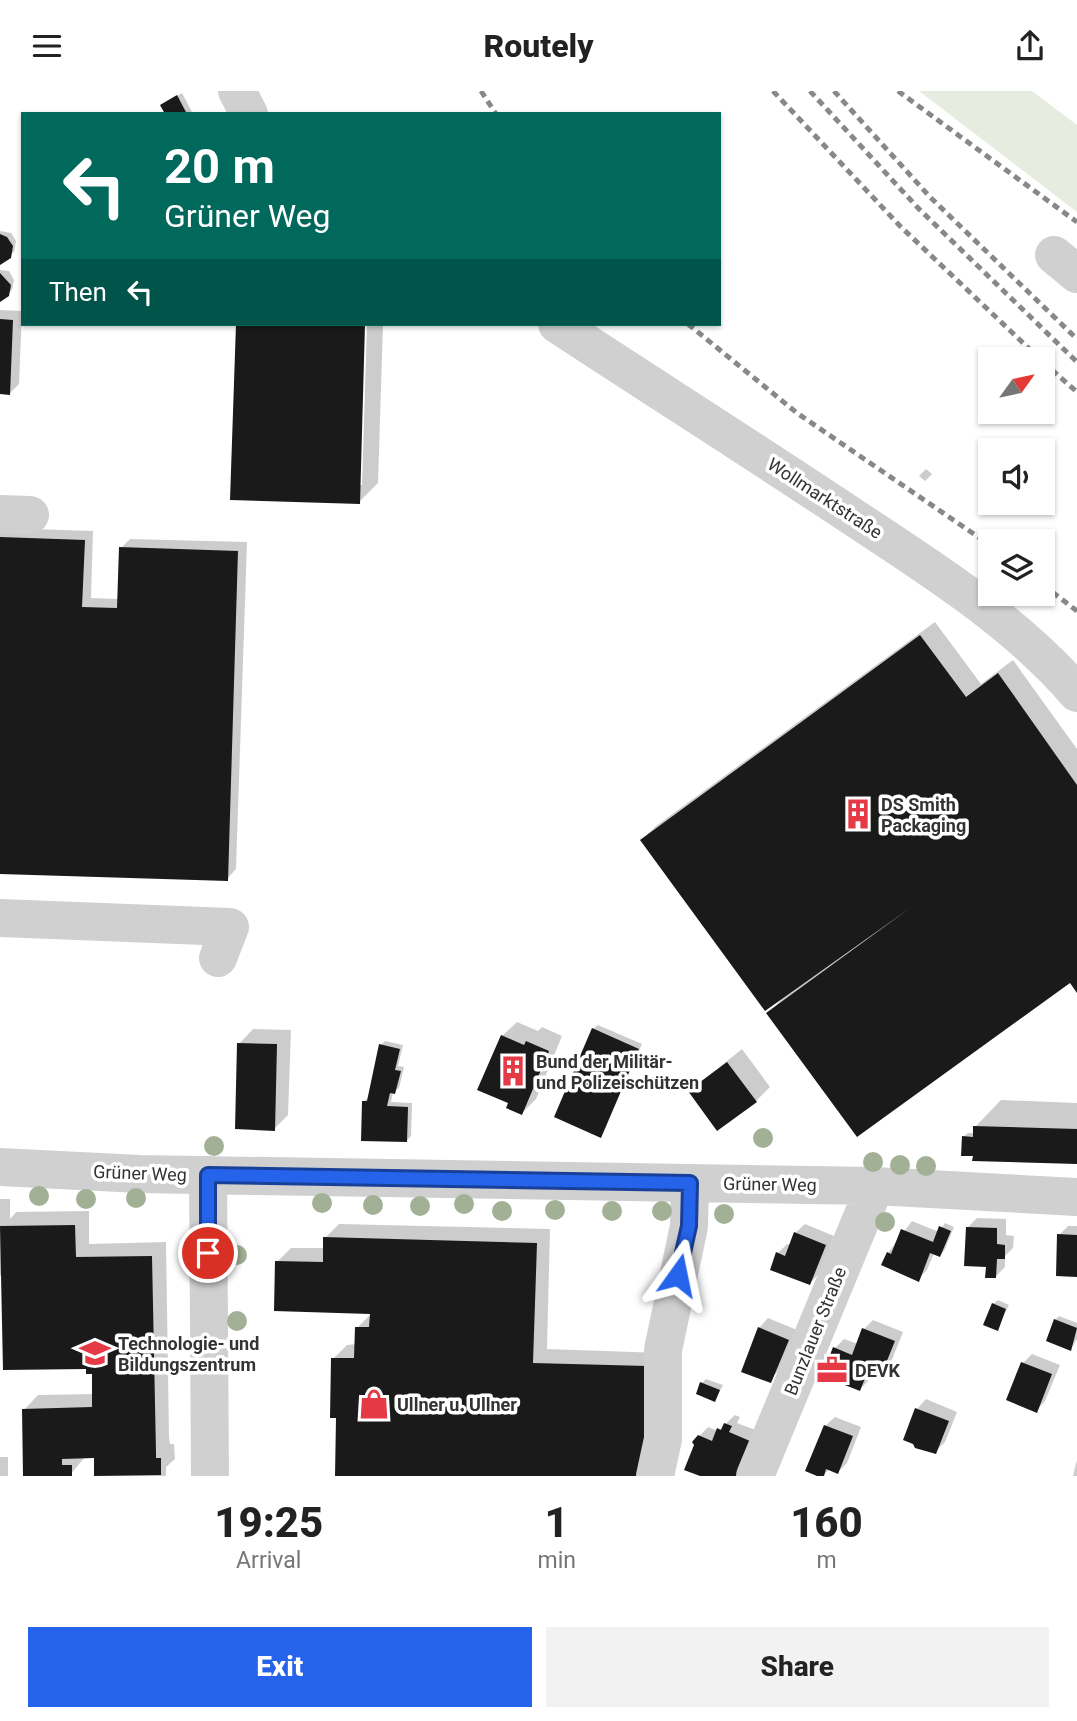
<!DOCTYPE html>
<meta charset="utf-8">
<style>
:root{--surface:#fff;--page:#f2f2f2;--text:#222;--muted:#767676;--accent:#2563eb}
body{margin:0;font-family:Roboto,sans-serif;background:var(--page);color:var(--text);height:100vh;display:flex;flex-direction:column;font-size:26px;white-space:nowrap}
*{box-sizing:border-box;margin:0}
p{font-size:23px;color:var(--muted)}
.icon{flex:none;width:38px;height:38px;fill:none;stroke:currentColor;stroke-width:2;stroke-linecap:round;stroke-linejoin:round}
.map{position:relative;height:1385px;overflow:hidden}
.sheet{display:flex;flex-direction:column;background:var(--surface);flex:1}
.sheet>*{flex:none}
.guide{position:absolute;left:21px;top:21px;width:700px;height:214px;border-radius:0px;box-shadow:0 2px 5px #0004;background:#00695c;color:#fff;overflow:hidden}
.needle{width:46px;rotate:57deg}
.buttons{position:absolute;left:978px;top:256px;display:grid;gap:14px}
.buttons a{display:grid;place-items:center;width:77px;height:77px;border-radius:0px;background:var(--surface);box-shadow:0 2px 5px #0004;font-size:35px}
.pin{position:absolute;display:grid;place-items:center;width:60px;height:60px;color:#fff;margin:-30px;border:4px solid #fff;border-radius:50%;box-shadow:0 2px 7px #0007}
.me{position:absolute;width:77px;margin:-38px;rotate:12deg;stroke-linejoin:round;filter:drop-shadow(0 0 5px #0008)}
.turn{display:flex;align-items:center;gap:24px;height:147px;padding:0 28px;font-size:32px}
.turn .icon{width:91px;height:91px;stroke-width:2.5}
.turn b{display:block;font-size:49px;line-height:60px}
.then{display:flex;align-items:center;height:66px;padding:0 28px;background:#0003;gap:14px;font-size:26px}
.eta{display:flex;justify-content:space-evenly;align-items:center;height:119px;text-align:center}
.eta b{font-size:42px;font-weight:800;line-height:49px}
.button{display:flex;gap:14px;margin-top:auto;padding:14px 28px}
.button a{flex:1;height:80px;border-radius:0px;background:var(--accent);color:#fff;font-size:28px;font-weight:800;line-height:80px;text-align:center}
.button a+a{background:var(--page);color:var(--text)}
header{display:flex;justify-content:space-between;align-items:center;height:91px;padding:0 28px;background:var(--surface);font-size:32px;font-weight:800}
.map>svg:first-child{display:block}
.green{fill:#e6ecdf}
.shadow{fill:#0003}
.building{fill:#1a1a1a}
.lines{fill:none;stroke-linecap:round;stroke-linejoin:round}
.minor{stroke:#d0d0d0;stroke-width:38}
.rail{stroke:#888;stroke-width:5;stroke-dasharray:7 5;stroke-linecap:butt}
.tree{fill:#a2b095}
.route-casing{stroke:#184099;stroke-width:18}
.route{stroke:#2563eb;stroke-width:12}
.labels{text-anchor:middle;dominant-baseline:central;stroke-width:7;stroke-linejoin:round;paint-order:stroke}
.street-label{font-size:18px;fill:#333;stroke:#fff}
.poi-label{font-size:18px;font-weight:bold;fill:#333;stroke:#fff;text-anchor:start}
</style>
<header><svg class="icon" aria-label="menu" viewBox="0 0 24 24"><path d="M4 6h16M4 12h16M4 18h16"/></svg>Routely<svg class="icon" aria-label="share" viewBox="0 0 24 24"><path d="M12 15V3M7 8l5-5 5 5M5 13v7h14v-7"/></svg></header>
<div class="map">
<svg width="1077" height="1385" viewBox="0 0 1077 1385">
<rect width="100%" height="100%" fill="#fff"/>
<path class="green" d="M919 0H1032L1077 34V121Z"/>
<path class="shadow" d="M182 2 193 23H167L162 14Z
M0 140 11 142 16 150 14 161 0 171Z
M0 179 9 180 14 189 12 199 0 209Z
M0 219 22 220 19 293 10 302H0Z
M238 233H364L359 394H362L367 233H383L378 392 359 411 232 407Z
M926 378 932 383 925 390 919 385Z
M0 437 93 440 91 507 119 508 121 457 130 448 247 451 236 778 227 788 0 781Z
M935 531 981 593 1013 569 1077 658V899L1070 890 768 922 781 909 642 749 656 735Z
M517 931 538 940 542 936 562 945 536 1008 522 1022 510 1011 502 945Z
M598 934 642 953 601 1045 593 938Z
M253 938 291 939 288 1024 274 1038 239 953Z
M385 950 403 954 398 975 404 976 399 997 393 1001 391 1011 412 1012 411 1045 406 1050 364 1011 368 1006 381 954Z
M742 958 770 996 756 1010 690 1000Z
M1001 1009 1077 1012V1072L974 1064 963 1046 968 1042H975V1036Z
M0 1108H10V1128L16 1121 89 1120V1153L166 1151 169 1346 170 1353H174L175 1368 166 1376V1385H96V1366H85L69 1385H25L24 1319 38 1304 94 1303 93 1281 3 1182 0 1185Z
M977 1127 1006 1128V1144L1014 1145 1013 1157 1005 1165V1176L995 1186 968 1136Z
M912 1130 939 1141 945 1132 954 1136 944 1160 940 1164 934 1162 927 1179 918 1188 888 1162Z
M339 1133 550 1138 547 1258 661 1262 658 1385H337L338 1326 333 1268 347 1254 357 1253V1237L373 1221 277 1171 291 1157H325V1147Z
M805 1133 834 1145 819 1183 810 1192 778 1162 787 1153 790 1154 795 1142Z
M1068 1135H1077V1184L1059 1144Z
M998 1209 1009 1214 997 1238 993 1213Z
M1059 1225 1077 1232V1248L1071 1258 1055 1229Z
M768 1227 797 1239 785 1271 770 1290 759 1237Z
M873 1229 903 1241 891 1271 882 1280 873 1277 869 1289 860 1298 835 1257 844 1248 858 1253 864 1238Z
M1032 1263 1060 1274 1045 1310 1036 1320 1023 1272Z
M706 1288 723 1294 715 1309 702 1292Z
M926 1308 957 1321 945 1351 935 1361 905 1348 917 1318Z
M735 1324 740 1326 737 1332 758 1340 741 1385H703L694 1351 708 1336 718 1340Z
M835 1326 861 1336 847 1372 838 1381 830 1378 822 1385 825 1335Z
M0 1366H8V1385H0Z
M1077 1369V1385H1073Z"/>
<path class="building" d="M177 4 187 23H165L160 14Z
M0 143 7 146 13 155 11 167 0 174Z
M0 182 11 194 9 205 0 211Z
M0 228 13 229 10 304 0 303Z
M236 233H365L360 413 230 409Z
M0 446 85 449 82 516 117 517 119 456 238 460 228 790 0 783Z
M920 544 966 606 998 582 1077 694V902L1070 892 857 1046 766 922 910 817 765 920 640 749Z
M592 937 639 958 601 1047 554 1026Z
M501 944 524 954 526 950 549 960 522 1024 506 1017 508 1012 477 999Z
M237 952 277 953 275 1040 235 1038Z
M379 953 400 958 395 979 401 980 395 1003 390 1002 387 1015 408 1016 407 1051 361 1050 362 1010H367Z
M727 971 757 1011 717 1040 688 1000Z
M973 1035 1077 1038V1073L972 1070 973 1065H961L962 1045 973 1046Z
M75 1134 76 1166 152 1165 156 1361V1367H161V1384L94 1385V1367L62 1368V1374H72V1385H23L22 1318 92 1316V1283H86V1278L3 1279 0 1135Z
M939 1135 951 1140 940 1166 930 1162 919 1191 881 1174 887 1161 891 1163 901 1138 933 1151Z
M966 1136 997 1137V1153L1005 1154V1168H997L996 1187H985L986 1176 964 1175Z
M794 1141 826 1154 810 1194 770 1179 776 1161 785 1165Z
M1057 1143 1077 1144V1186L1056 1185Z
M323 1146 537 1152 533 1272 647 1275 645 1385H335L336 1327H330L331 1267H354L355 1236H369L370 1223 274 1220 275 1170 323 1171Z
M992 1212 1006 1218 998 1240 983 1234Z
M1054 1228 1077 1237 1071 1260 1046 1250Z
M758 1236 789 1249 771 1292 741 1281Z
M862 1237 895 1250 882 1282 869 1277 860 1300 822 1285 833 1256 852 1264Z
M1021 1271 1052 1283 1037 1322 1006 1309Z
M700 1291 720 1299 715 1311 696 1303Z
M915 1317 949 1330 936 1363 915 1357 913 1353 903 1349Z
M724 1332 732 1335 729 1341 750 1350 737 1385H700L684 1379 694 1354 692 1351 698 1344 712 1350 717 1337 721 1339Z
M824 1334 853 1345 838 1383 826 1378 824 1385H817L805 1380Z"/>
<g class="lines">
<path class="minor" d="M237 0 249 23
M1054 164 1077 183
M557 233C656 298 757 362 856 428 933 479 1016 531 1077 602
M0 423 30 424
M0 827 230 836 218 867
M0 1076 139 1083 875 1095 1077 1106
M208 1084 210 1385
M655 1385 663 1348V1259L689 1135 690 1092
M755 1385 875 1095"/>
<path class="rail" d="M481 0 496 23
M773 0 900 135 1040 268
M810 0 919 118 1077 271
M834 0 930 106 1077 248
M898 0 1077 131
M688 233 797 322 990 454
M1043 271 1077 301
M1043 494 1077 520"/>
</g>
<g class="tree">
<circle cx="763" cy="1047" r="10"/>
<circle cx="214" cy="1055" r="10"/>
<circle cx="873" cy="1071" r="10"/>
<circle cx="900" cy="1074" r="10"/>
<circle cx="926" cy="1075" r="10"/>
<circle cx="39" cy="1105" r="10"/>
<circle cx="136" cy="1107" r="10"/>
<circle cx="86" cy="1108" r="10"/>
<circle cx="322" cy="1112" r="10"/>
<circle cx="464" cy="1113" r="10"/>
<circle cx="373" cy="1114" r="10"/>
<circle cx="420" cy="1115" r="10"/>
<circle cx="555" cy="1119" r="10"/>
<circle cx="502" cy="1120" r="10"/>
<circle cx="612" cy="1120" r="10"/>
<circle cx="662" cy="1120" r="10"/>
<circle cx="724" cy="1123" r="10"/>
<circle cx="885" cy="1131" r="10"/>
<circle cx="237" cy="1164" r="10"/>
<circle cx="237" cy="1230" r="10"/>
</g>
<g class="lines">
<g class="route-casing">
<path id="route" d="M208 1162V1084L690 1092 689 1135 678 1184"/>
</g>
<use href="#route" class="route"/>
</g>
<defs>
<g id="building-bare" transform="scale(2.415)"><path d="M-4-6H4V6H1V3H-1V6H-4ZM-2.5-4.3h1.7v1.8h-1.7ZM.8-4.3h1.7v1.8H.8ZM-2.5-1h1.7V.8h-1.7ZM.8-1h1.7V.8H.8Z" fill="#e63946" stroke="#fff" stroke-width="2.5" paint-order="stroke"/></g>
<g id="school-bare" transform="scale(2.415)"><path d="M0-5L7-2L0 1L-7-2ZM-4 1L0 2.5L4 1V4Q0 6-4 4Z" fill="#e63946" stroke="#fff" stroke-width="2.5" paint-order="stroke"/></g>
<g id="office-bare" transform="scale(2.415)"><path d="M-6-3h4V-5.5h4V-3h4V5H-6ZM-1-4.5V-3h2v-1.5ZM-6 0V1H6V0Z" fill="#e63946" stroke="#fff" stroke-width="2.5" paint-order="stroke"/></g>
<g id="shop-bare" transform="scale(2.415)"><path d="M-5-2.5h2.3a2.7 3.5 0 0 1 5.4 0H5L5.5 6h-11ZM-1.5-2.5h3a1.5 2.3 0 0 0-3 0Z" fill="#e63946" stroke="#fff" stroke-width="2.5" paint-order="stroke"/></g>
</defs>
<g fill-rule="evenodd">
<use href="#building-bare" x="858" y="723"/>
<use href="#building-bare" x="513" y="980"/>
<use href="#school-bare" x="95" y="1262"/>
<use href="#office-bare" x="832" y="1279"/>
<use href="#shop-bare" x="374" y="1313"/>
</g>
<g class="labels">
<g class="street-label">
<text transform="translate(825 407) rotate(33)">Wollmarktstraße</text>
<text transform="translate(140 1082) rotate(2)">Grüner Weg</text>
<text transform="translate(770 1093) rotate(1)">Grüner Weg</text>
<text transform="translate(815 1240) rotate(-68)">Bunzlauer Straße</text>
</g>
<g class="poi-label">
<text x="881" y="713">DS Smith<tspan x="881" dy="21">Packaging</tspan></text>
<text x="536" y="970">Bund der Militär-<tspan x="536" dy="21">und Polizeischützen</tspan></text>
<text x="118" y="1252">Technologie- und<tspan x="118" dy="21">Bildungszentrum</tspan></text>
<text x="855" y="1279">DEVK</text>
<text x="397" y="1313">Ullner u. Ullner</text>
</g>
</g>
</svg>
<div class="buttons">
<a><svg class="needle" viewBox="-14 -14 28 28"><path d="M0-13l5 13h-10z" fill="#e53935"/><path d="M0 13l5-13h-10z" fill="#767676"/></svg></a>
<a><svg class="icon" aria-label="sound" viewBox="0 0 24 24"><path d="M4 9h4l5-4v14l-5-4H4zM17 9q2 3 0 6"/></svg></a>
<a><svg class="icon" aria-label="layers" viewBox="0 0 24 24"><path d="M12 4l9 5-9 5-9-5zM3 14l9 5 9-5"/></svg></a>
</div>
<div class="pin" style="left:208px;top:1162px;background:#d93025"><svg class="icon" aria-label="arrive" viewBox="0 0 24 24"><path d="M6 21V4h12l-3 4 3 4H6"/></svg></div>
<svg class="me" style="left:678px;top:1184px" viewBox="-20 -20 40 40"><path d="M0-17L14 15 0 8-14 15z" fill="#2563eb" stroke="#fff" stroke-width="4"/></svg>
<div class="guide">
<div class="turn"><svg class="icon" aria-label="left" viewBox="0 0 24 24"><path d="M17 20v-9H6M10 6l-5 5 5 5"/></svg><div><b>20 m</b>Grüner Weg</div></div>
<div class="then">Then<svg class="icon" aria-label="left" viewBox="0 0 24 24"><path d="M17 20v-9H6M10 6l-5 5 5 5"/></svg></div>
</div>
</div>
<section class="sheet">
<div class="eta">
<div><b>19:25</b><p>Arrival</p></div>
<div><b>1</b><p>min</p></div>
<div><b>160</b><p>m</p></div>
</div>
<div class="button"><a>Exit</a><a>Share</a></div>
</section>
